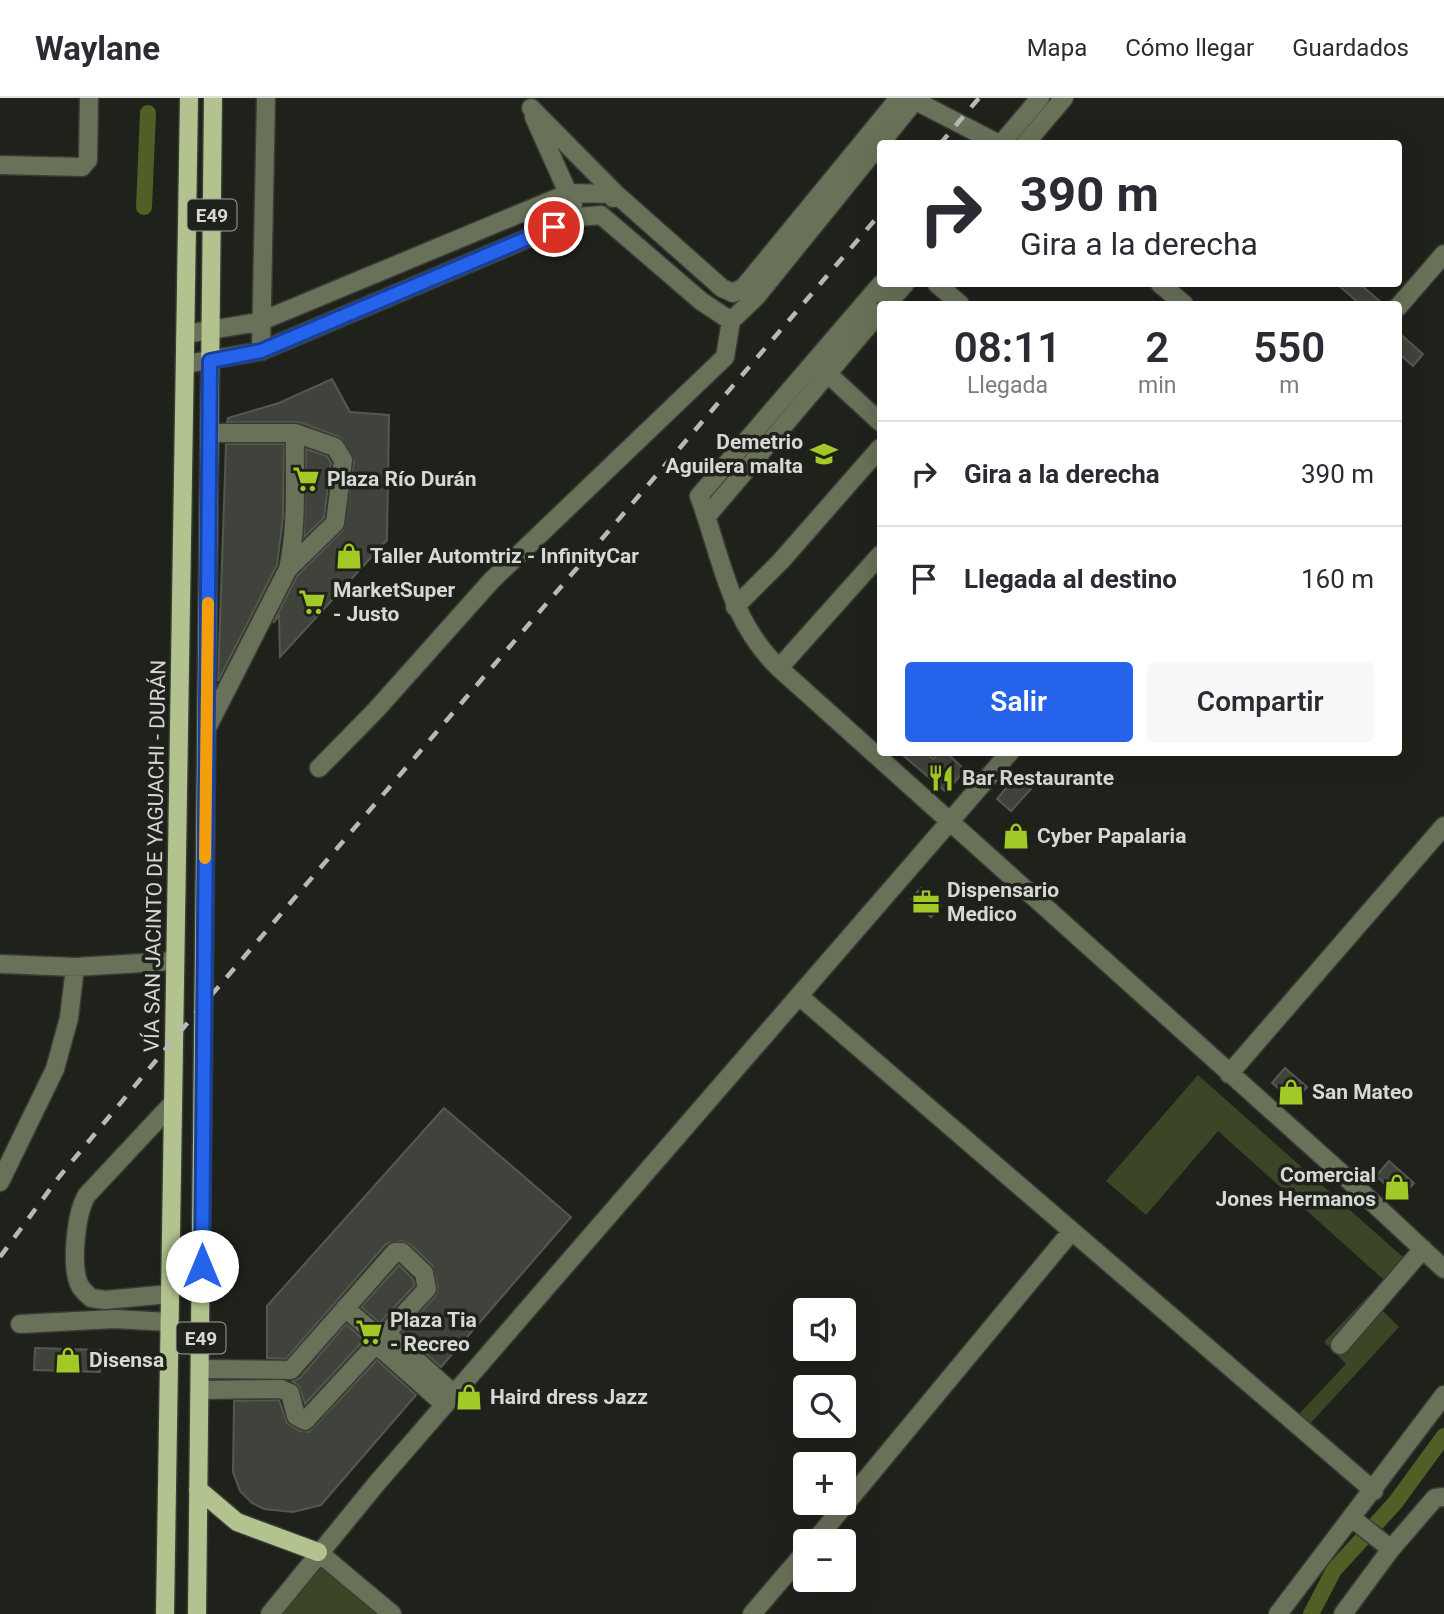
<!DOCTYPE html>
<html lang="es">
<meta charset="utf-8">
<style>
:root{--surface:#fff;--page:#f7f7f7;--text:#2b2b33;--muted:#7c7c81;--line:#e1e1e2;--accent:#2563eb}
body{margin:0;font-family:Roboto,sans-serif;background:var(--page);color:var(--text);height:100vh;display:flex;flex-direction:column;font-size:26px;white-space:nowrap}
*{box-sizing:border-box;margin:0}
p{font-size:23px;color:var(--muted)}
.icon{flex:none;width:38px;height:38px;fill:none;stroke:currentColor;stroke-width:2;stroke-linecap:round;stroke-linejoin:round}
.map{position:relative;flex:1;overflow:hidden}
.side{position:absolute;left:877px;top:203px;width:525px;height:455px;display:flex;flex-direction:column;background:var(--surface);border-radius:7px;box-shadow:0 7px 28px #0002}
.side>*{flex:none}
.hud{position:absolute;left:877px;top:42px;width:525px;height:147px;border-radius:7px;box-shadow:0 7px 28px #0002;background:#fff;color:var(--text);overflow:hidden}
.controls{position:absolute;left:793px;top:1200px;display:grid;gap:14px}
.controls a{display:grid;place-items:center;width:63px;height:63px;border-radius:7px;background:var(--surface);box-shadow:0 7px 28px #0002;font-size:35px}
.pin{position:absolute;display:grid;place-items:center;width:60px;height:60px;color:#fff;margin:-30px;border:4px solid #fff;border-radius:50%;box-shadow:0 2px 7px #0007}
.me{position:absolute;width:77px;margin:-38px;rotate:0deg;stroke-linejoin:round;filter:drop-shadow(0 0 5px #0008)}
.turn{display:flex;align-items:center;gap:24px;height:147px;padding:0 28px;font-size:32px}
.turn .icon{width:91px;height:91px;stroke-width:2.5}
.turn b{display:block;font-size:49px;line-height:60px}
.eta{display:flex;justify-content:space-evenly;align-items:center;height:119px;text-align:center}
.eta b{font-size:42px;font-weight:600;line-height:49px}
.button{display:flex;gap:14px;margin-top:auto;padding:14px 28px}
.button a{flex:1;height:80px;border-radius:7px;background:var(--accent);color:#fff;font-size:28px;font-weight:600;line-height:80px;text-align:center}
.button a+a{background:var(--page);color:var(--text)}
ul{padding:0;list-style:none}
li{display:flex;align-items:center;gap:21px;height:105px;padding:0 28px;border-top:2px solid var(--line)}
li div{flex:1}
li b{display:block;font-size:26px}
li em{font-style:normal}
header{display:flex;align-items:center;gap:42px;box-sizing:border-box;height:98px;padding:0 35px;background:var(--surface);border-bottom:2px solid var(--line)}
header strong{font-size:33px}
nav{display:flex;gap:38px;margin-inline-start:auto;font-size:24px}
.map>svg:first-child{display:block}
.green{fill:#3c4626}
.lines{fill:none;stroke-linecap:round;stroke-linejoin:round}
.canal{stroke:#4f5f26;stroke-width:16}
.building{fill:#40433b;stroke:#555850;stroke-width:2}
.minor-casing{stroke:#393b35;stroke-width:21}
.major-casing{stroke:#393b35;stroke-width:21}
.minor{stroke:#697159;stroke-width:18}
.major{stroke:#b2c390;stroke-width:18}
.rail{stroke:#b7b9b4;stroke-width:4.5;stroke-dasharray:12 12;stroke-linecap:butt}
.route-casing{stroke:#184099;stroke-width:18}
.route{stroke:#2563eb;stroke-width:12}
.slow{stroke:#f59e0b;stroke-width:12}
.labels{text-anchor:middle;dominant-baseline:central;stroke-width:7;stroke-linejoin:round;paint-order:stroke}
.shield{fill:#1f211b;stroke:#9fa19c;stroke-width:2}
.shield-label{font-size:19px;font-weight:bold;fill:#d6d8d4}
.poi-label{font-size:21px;font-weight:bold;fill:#d6d8d4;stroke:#1f211b;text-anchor:start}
.street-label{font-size:21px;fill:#d6d8d4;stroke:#1f211b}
</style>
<header>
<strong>Waylane</strong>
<nav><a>Mapa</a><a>Cómo llegar</a><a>Guardados</a></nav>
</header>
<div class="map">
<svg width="1444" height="1516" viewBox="0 0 1444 1516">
<rect width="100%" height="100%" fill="#1f211b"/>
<path class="green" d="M1198 977 1404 1160 1384 1182 1218 1033 1146 1117 1106 1083Z
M1368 1198 1399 1229 1308 1328 1298 1317 1346 1266 1324 1244Z
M320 1455 391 1516H270Z"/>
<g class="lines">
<path class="canal" d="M144 109 148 15
M1311 1516 1334 1472 1395 1405 1444 1338"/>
</g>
<path class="building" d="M1337 186H1360L1383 206H1360Z
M1398 234 1423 256 1413 268 1398 255Z
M332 281 350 314 389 317 387 442 280 559 279 518 273 525 297 478 343 432 354 363 340 339 299 324H227L228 320 279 305Z
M226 346H284L283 420 277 467 218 583Z
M306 351 327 358 331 365 324 420 304 439Z
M899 654H925L933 661 939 654H946L965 672 946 694Z
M1016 678 1031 691 1011 713 997 701Z
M921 790 941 808 931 819 911 801Z
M1285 970 1307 989 1294 1004 1272 985Z
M444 1010 571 1119 441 1269 402 1234 435 1199 438 1190 432 1167 410 1146 402 1143 386 1146 286 1261 267 1260V1208Z
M1389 1063 1414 1085 1401 1100 1376 1078Z
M399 1167 413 1181 415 1187 380 1225 361 1209Z
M346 1226 364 1242 305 1306 299 1288 292 1283 300 1280Z
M35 1250 101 1252 100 1274 34 1272Z
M377 1262 416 1297 321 1407 293 1414 264 1411 252 1405 240 1393 233 1374 234 1303 279 1302 287 1325 300 1333 309 1334Z"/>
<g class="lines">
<g class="minor-casing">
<path id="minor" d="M910 0 999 46
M531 10 616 96 613 100
M534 19 573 106
M1001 46 1040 0
M1025 46 1064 0
M0 67 82 69 88 62 89 0
M881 186 699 398C722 460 729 522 779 570L1339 1073 1444 1171
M937 186 960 206
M1160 186 1184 206
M887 206 905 186
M1398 209 1444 156
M186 236 259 224 569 95 616 96 722 190 733 195 744 189 899 0
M261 253 266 0
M186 266 261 253 578 119 601 117 701 203 731 223 756 199 917 0
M828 276 880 324
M707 418 880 214
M288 471 335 425 343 362 335 349 295 335
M735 509 781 463 880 350
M779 570 880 457
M207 630 288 471C298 426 294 381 295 335H210
M319 670 376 612 492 482 725 259 731 223
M0 866 75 869 175 863
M799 898 1374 1393
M1229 976 1444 728
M0 1084 55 971 69 920 75 869
M169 1196 105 1202 91 1200C87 1196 83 1193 80 1188 70 1169 76 1114 87 1097L172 1006
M345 1210 382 1242
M20 1226 114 1221 169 1224
M387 1236 454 1296
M377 1247 445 1307
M1340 1247 1423 1151
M200 1292 281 1291 290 1295 296 1318 305 1323 427 1191 424 1175 402 1154H395L291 1272 201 1271
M1353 1421 1391 1451
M814 1444 1071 1134
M318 1454 392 1516
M270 1516 377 1385 1010 654
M752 1516 805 1454
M1278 1516 1444 1297
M1343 1516 1391 1451 1435 1400 1444 1399"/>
</g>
<g class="major-casing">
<path id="major" d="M198 1391 237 1424 318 1454
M165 1516 189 0
M197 1516 213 0"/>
</g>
<use href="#minor" class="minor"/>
<use href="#major" class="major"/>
<path class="rail" d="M940 46 979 0
M0 1159 59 1079 173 942 880 116"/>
</g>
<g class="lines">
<g class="route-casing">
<path id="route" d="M202 1168 210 263 261 253 554 129"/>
</g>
<use href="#route" class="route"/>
<path class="slow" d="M205 760 208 505"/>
</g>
<defs>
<g id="school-bare" transform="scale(2.1)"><path d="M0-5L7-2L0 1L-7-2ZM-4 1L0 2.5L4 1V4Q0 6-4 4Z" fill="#a3c926" stroke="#1f211b" stroke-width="2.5" paint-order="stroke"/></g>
<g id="supermarket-bare" transform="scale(2.1)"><path d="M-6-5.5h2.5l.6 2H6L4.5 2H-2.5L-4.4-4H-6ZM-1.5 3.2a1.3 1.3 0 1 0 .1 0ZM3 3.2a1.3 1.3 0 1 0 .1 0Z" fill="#a3c926" stroke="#1f211b" stroke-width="2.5" paint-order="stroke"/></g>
<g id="shop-bare" transform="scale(2.1)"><path d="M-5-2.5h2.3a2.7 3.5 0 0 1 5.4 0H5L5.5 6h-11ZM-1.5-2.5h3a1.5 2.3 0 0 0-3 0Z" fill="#a3c926" stroke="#1f211b" stroke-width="2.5" paint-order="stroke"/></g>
<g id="restaurant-bare" transform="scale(2.1)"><path d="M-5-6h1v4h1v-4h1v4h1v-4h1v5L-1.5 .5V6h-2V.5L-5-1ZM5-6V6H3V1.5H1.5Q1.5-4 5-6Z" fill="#a3c926" stroke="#1f211b" stroke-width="2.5" paint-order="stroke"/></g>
<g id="office-bare" transform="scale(2.1)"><path d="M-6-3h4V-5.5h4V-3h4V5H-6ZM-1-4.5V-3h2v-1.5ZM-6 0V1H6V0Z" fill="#a3c926" stroke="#1f211b" stroke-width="2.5" paint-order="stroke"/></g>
</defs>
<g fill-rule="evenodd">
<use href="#school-bare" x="824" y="356"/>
<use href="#supermarket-bare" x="306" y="381"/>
<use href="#shop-bare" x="349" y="458"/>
<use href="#supermarket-bare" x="312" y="504"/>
<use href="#restaurant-bare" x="941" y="680"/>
<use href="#shop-bare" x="1016" y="738"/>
<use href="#office-bare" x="926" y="804"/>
<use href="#shop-bare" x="1291" y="994"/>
<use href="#shop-bare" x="1397" y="1089"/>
<use href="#supermarket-bare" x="369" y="1234"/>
<use href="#shop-bare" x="68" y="1262"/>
<use href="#shop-bare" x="469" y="1299"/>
</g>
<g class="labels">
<g class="shield">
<rect x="187.5" y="101.5" width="49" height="31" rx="5"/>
<rect x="176.5" y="1224.5" width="49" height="31" rx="5"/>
</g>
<g class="shield-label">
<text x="212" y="117">E49</text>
<text x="201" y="1240">E49</text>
</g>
<g class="poi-label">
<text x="803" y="344" text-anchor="end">Demetrio<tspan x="803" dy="24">Aguilera malta</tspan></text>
<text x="327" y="381">Plaza Río Durán</text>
<text x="370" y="458">Taller Automtriz - InfinityCar</text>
<text x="333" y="492">MarketSuper<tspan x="333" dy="24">- Justo</tspan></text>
<text x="962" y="680">Bar Restaurante</text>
<text x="1037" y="738">Cyber Papalaria</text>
<text x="947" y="792">Dispensario<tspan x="947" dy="24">Medico</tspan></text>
<text x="1312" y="994">San Mateo</text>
<text x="1376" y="1077" text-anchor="end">Comercial<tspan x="1376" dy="24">Jones Hermanos</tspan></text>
<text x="390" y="1222">Plaza Tia<tspan x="390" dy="24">- Recreo</tspan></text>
<text x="89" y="1262">Disensa</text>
<text x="490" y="1299">Haird dress Jazz</text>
</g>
<g class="street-label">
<text transform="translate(155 758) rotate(-89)">VÍA SAN JACINTO DE YAGUACHI - DURÁN</text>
</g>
</g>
</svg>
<div class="controls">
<a><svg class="icon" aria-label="sound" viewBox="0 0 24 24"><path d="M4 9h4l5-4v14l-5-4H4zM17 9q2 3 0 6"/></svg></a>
<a><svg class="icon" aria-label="search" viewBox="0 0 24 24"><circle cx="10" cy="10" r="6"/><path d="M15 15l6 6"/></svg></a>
<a>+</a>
<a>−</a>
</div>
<div class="pin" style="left:554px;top:129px;background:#d93025"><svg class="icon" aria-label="arrive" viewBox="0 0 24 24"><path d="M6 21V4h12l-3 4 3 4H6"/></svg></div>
<svg class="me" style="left:202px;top:1168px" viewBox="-20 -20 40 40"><circle r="19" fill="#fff"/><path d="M0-13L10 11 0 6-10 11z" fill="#2563eb"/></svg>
<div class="hud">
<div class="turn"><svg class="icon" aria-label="right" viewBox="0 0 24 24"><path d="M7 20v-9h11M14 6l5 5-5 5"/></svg><div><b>390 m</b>Gira a la derecha</div></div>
</div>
<section class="side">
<div class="eta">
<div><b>08:11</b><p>Llegada</p></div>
<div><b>2</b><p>min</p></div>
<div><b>550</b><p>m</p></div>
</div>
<ul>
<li><svg class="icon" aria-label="right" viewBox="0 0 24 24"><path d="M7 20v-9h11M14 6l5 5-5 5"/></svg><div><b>Gira a la derecha</b></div><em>390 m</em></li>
<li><svg class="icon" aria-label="arrive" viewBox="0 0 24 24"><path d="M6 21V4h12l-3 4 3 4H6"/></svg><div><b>Llegada al destino</b></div><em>160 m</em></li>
</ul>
<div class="button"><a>Salir</a><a>Compartir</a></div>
</section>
</div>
